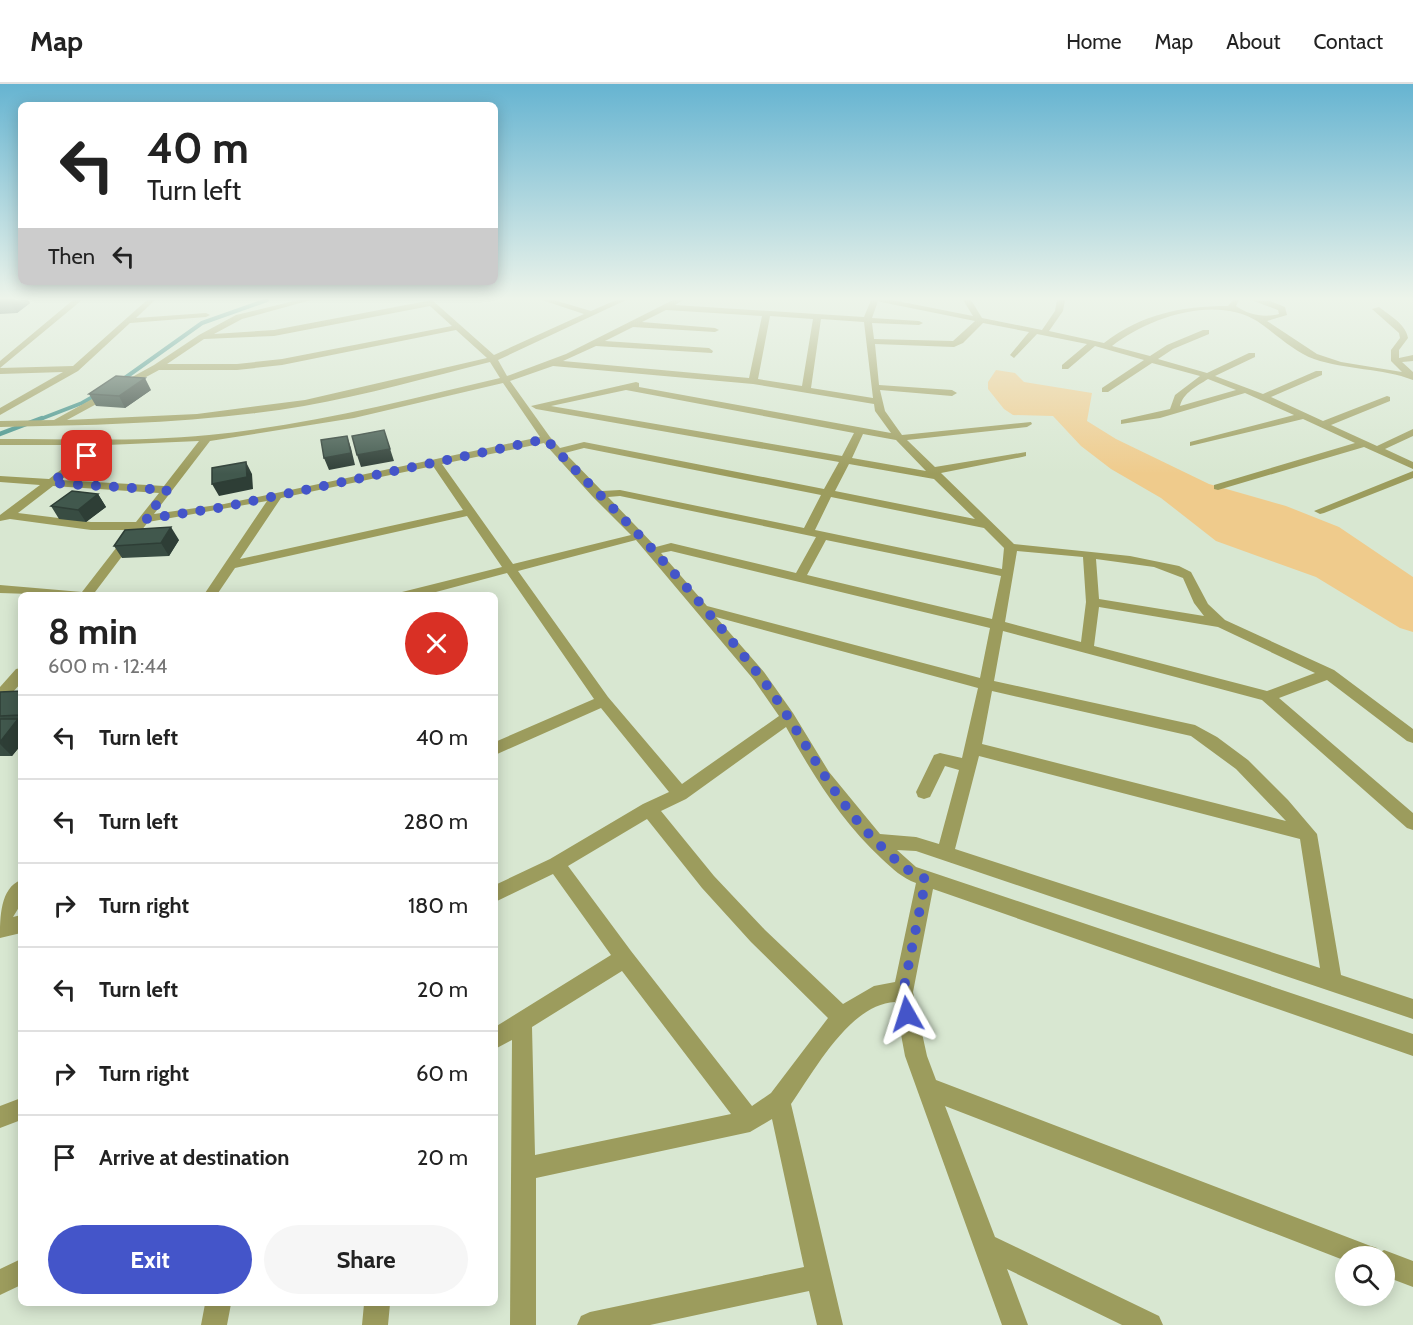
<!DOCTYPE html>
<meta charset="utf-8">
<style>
:root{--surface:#fff;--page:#f6f6f6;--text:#222;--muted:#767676;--line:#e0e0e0;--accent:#4455c9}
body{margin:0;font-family:Cabin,sans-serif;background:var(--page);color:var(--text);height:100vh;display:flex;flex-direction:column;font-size:22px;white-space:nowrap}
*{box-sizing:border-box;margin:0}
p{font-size:20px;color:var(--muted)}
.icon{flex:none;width:33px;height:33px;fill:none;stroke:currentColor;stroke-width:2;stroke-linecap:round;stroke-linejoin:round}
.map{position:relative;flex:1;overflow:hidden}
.details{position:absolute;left:18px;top:508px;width:480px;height:714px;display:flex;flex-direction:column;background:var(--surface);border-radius:9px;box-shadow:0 3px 15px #0003}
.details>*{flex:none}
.hud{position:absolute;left:18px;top:18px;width:480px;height:183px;border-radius:9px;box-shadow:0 3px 15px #0003;background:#fff;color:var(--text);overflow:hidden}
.buttons{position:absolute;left:1335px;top:1162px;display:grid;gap:12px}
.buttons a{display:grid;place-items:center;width:60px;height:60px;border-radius:50%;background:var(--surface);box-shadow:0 3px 15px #0003;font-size:30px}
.pin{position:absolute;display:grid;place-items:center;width:51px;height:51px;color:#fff;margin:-26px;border-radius:12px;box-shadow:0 3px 9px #0006}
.me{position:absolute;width:66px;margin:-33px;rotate:354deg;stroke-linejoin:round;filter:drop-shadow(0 0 4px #0008)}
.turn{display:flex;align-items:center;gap:21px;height:126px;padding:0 30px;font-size:27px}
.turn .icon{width:78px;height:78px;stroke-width:2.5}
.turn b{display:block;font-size:42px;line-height:51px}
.then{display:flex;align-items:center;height:57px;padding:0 30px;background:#0003;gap:12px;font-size:22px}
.round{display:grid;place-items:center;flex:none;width:63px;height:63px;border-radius:32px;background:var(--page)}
.overview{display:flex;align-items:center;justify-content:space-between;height:102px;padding:0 30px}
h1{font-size:36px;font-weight:700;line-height:45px}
.cta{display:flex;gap:12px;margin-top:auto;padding:12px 30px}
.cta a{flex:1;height:69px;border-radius:36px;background:var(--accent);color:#fff;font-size:24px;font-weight:700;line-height:69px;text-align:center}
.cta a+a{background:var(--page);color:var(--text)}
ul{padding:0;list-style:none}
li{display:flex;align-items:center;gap:18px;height:84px;padding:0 30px;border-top:2px solid var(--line)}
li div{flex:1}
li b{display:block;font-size:22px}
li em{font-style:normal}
header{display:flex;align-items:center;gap:36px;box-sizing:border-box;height:84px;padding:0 30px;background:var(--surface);border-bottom:2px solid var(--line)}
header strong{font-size:28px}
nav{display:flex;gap:33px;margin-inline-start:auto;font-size:21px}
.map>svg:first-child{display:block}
.green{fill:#efcb8c}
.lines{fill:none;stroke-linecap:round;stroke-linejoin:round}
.stream-far1{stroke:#3c8d86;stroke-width:4}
.stream{stroke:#3c8d86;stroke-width:4.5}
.minor{fill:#9c9c5d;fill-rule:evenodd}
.wall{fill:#384c42}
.shaded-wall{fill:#2e3e36}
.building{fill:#41584d;stroke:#2e3e36;stroke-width:1.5}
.route{stroke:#4455c9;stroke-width:10;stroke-dasharray:0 18}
</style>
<header>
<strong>Map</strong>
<nav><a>Home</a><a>Map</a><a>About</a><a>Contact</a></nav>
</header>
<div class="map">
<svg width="1413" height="1241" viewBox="0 0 1413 1241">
<rect width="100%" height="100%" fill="#d8e7d1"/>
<path class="green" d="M996 286 1015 289 1024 298 1092 309 1087 337 1116 355 1209 400 1286 422 1339 443 1413 493V548L1400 544 1316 493 1216 457 1161 414 1111 385 1081 362 1053 332 1013 331 1004 325 988 305V298Z"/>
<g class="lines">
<path class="stream-far1" d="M122 296 202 239 267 216
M38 336 82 319 98 310"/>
<path class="stream" d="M0 350 42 334"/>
<path class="minor" d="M73 216H82L0 284V277Z
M147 216H155L136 234 206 229 210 231 206 233 130 239 78 287 0 331V324L63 288 0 290V284L73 282Z
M298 216H311L242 235 214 250 274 246 432 216 494 271 584 230 542 216H554L591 227 616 216H626L498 276 507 292 566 270 673 216H683L675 221 864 233 871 216H892L973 232 963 216H971L982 234 1042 246 1055 227 1057 216H1065L1063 227 1049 247 1104 259C1142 230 1181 222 1228 222L1233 216H1239L1236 222C1249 231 1264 234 1279 230L1278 226 1251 216 1270 217 1285 223 1287 231 1267 237 1317 270 1341 278 1402 288 1391 277V266L1400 254 1399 249 1372 225 1379 223C1389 231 1406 240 1408 254L1399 266V274L1413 271V277L1402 278 1413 288V296C1382 284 1346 286 1314 275 1294 268 1275 249 1257 237 1215 211 1149 233 1112 262L1150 272 1167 261 1203 246H1209V250L1173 265 1158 275 1207 289 1249 269H1255V273L1215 292 1263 310 1316 287H1322V291L1271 313 1323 337 1387 312 1390 313V317L1331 341 1377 362 1413 345V352L1385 365 1413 378V385L1364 363 1218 406 1214 405V401L1355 359 1303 335 1190 362V358L1294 331 1245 309 1160 334 1121 340V336L1170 325 1175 311 1200 292 1152 279 1108 308H1102V304L1144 276 1095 262 1068 285H1062V281L1087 260 1037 250 1014 274 1010 271 1029 248 983 239 963 259 954 263 875 260 879 301 952 306 957 309 952 312 880 306 885 327 902 351 1031 338 1032 340 1027 343 907 356 935 383 1026 368V372L1022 373 941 389 1014 460 1130 472 1179 482 1191 488 1208 520 1225 536 1334 586 1413 645V659L1407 657 1327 596 1279 614 1413 729V746L1407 744 1262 616 1003 547 994 597 1195 641 1217 653 1248 676 1288 716 1317 750 1341 891 1413 915V935L916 767 897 766 916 783 1413 950V972L933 805 913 908 927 972 936 996 1368 1161 1377 1164 1379 1169 1384 1166 1413 1177V1203L1384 1192V1173H1346V1177L945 1022 995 1153 1159 1232 1163 1241H1122L1007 1185 1028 1241H1002L905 972 895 918C850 920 815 986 791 1020L843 1241H817L809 1207 650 1241H577L581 1232 590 1228 804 1183 772 1035 750 1048 536 1094V1241H510L512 956 495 965V943L611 871 553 790 495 818V801L550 775 643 720 669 708 601 624 495 671V658L594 615 507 489 421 512H397L398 509 502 483 467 432 235 484 216 512H203L267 417 148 438 92 512 0 509V501L82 508 130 446H91L10 435 0 437V431L40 401 0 398V392L49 395 93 361H0V355C69 355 140 358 209 351 308 341 403 317 500 294L490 278C429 293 367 311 304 322 203 339 102 341 0 343V337L54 336 154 281 199 251 236 231ZM878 217 881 218 975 237 953 257 874 255 872 239 919 241 923 239 919 237 872 234ZM430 222 452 242 282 275 237 280H167L204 255 274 252ZM666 226 762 232 749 294 563 277 596 262 712 269 713 267 709 264 605 257 633 243 715 248 719 246 715 244 642 238ZM770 232 813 235 802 302 758 295ZM821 235 864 238 873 314 811 304ZM456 246 487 274 305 316 197 330 67 336 159 286H237L282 281ZM553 282 753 300 874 320 875 327 891 349 639 303V299L636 298 531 322 536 325 839 378 824 405 584 358 560 364 550 353 510 297ZM1208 295 1236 306 1180 322C1183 309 1197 302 1208 295ZM503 299 540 353 224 420 154 430 210 357 354 334ZM626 306 854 349 842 372 551 322ZM863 350 896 356 926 387 852 374ZM199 357 164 402 61 396 107 361ZM544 359 593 413 631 451 513 480 442 380ZM584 364 821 411 804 444 620 406 602 407 565 369ZM849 380 934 395 975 435 835 407ZM433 382 463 426 240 475 281 414ZM53 402 159 409 136 438H91L18 429ZM620 412 816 453 796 489 671 459 656 463 608 413ZM831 413 984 444 1004 464 1002 485 815 446ZM636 456 754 596 779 632 682 700 608 613 518 487ZM826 456 1001 492 992 535 807 491ZM671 467 990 544 980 594 707 522 661 469ZM1017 467 1083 473 1086 518 1081 558 1005 538ZM1096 475 1154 483 1183 494 1194 519 1204 532 1099 515ZM1099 523 1218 543 1315 589 1267 607 1094 562ZM716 533 978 604 962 674 940 669 934 671 916 708 918 713 924 715 930 713 945 682 959 686 939 760 916 753 880 750 829 688 793 629 764 588ZM992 607 1191 652 1236 685 1286 737 982 660ZM786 643C813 691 841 737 882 775 893 785 902 794 916 799L895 898 874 902 843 920 765 846 714 792 661 727 686 715ZM979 672 1300 755 1320 884 955 765ZM647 735 702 804 751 858 828 934 771 1009 752 1022 631 867 568 782ZM622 887 731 1030 535 1071 532 943Z
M1413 387V394L1324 429 1320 430 1314 427Z
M21 584V599L5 617 0 618V603L16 585Z
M21 796V820L13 833 21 831V849L0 854C0 834 0 804 21 796Z
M21 1014V1036L0 1044V1022Z
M21 1175V1201L0 1211V1185Z
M205 1220H231L227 1241H201Z
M364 1220H390L388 1241H362Z"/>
</g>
<path class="wall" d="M0 216 30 219 17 229 0 230Z
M151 306 125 324 96 322 89 310Z
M98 410 106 423 86 438 59 435 51 422Z
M179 456 169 472 122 474 114 462Z
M21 607V661L12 672H0V608Z"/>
<path class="shaded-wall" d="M14 216H28L30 219 17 229 11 219Z
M145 294 151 306 125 324 119 312Z
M384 346 394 377 361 383 357 371Z
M347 352 351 364 355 381 329 386 324 374Z
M246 378 252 390 253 405 219 412 212 400Z
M98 410 106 423 86 438 78 426Z
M171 443 179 456 169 472 161 459Z
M18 635 21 638V661L12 672 0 660V658Z"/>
<path class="building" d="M0 216H14L11 219H0Z
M116 292 145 294 119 312 89 310Z
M384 346 390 365 357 371 352 352Z
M347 352 351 369 324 374 321 356Z
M246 378 247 393 212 400V384Z
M72 407 98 410 78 426 51 422Z
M171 443 161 459 114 462 125 446Z
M21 607V631L0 632V608Z
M0 635H18L0 658Z"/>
<linearGradient id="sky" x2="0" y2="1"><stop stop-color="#66b4d1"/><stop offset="0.55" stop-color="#edf4ea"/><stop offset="1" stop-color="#edf4ea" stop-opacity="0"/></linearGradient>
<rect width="1413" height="390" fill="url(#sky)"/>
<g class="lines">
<path class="route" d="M87 372 51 399 167 406 146 435 224 423 546 355C581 393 618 428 653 466 690 506 725 548 759 591 803 648 829 714 883 764 898 778 907 788 926 795L903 908 907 930"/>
</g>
</svg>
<div class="buttons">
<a><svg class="icon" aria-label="search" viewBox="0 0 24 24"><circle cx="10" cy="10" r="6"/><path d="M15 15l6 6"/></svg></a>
</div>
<div class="pin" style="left:87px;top:372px;background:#d93025"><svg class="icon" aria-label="arrive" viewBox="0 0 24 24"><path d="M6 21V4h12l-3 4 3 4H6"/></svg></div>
<svg class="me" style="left:907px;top:930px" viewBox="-20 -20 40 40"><path d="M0-17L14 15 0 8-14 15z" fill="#4455c9" stroke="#fff" stroke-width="4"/></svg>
<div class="hud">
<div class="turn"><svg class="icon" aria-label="left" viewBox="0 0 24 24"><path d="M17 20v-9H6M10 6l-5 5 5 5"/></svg><div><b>40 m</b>Turn left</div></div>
<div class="then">Then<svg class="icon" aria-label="left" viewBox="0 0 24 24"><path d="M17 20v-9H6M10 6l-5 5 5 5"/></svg></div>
</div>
<section class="details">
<div class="overview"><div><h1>8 min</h1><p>600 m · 12:44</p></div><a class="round" style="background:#d93025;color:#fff"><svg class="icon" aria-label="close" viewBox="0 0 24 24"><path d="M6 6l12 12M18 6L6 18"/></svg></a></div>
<ul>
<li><svg class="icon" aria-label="left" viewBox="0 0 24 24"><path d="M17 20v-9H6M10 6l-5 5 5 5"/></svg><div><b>Turn left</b></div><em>40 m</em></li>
<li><svg class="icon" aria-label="left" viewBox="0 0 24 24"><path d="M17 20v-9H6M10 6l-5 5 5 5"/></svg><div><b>Turn left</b></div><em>280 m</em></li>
<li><svg class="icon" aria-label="right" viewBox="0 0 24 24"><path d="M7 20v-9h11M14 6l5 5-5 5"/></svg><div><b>Turn right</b></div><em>180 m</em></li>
<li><svg class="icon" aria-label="left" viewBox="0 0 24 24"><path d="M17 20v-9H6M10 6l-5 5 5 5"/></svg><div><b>Turn left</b></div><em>20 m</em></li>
<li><svg class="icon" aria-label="right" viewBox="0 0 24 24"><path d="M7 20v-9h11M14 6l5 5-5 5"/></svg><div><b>Turn right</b></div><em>60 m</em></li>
<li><svg class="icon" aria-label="arrive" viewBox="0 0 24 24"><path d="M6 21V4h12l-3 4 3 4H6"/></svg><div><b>Arrive at destination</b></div><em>20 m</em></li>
</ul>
<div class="cta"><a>Exit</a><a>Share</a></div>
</section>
</div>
